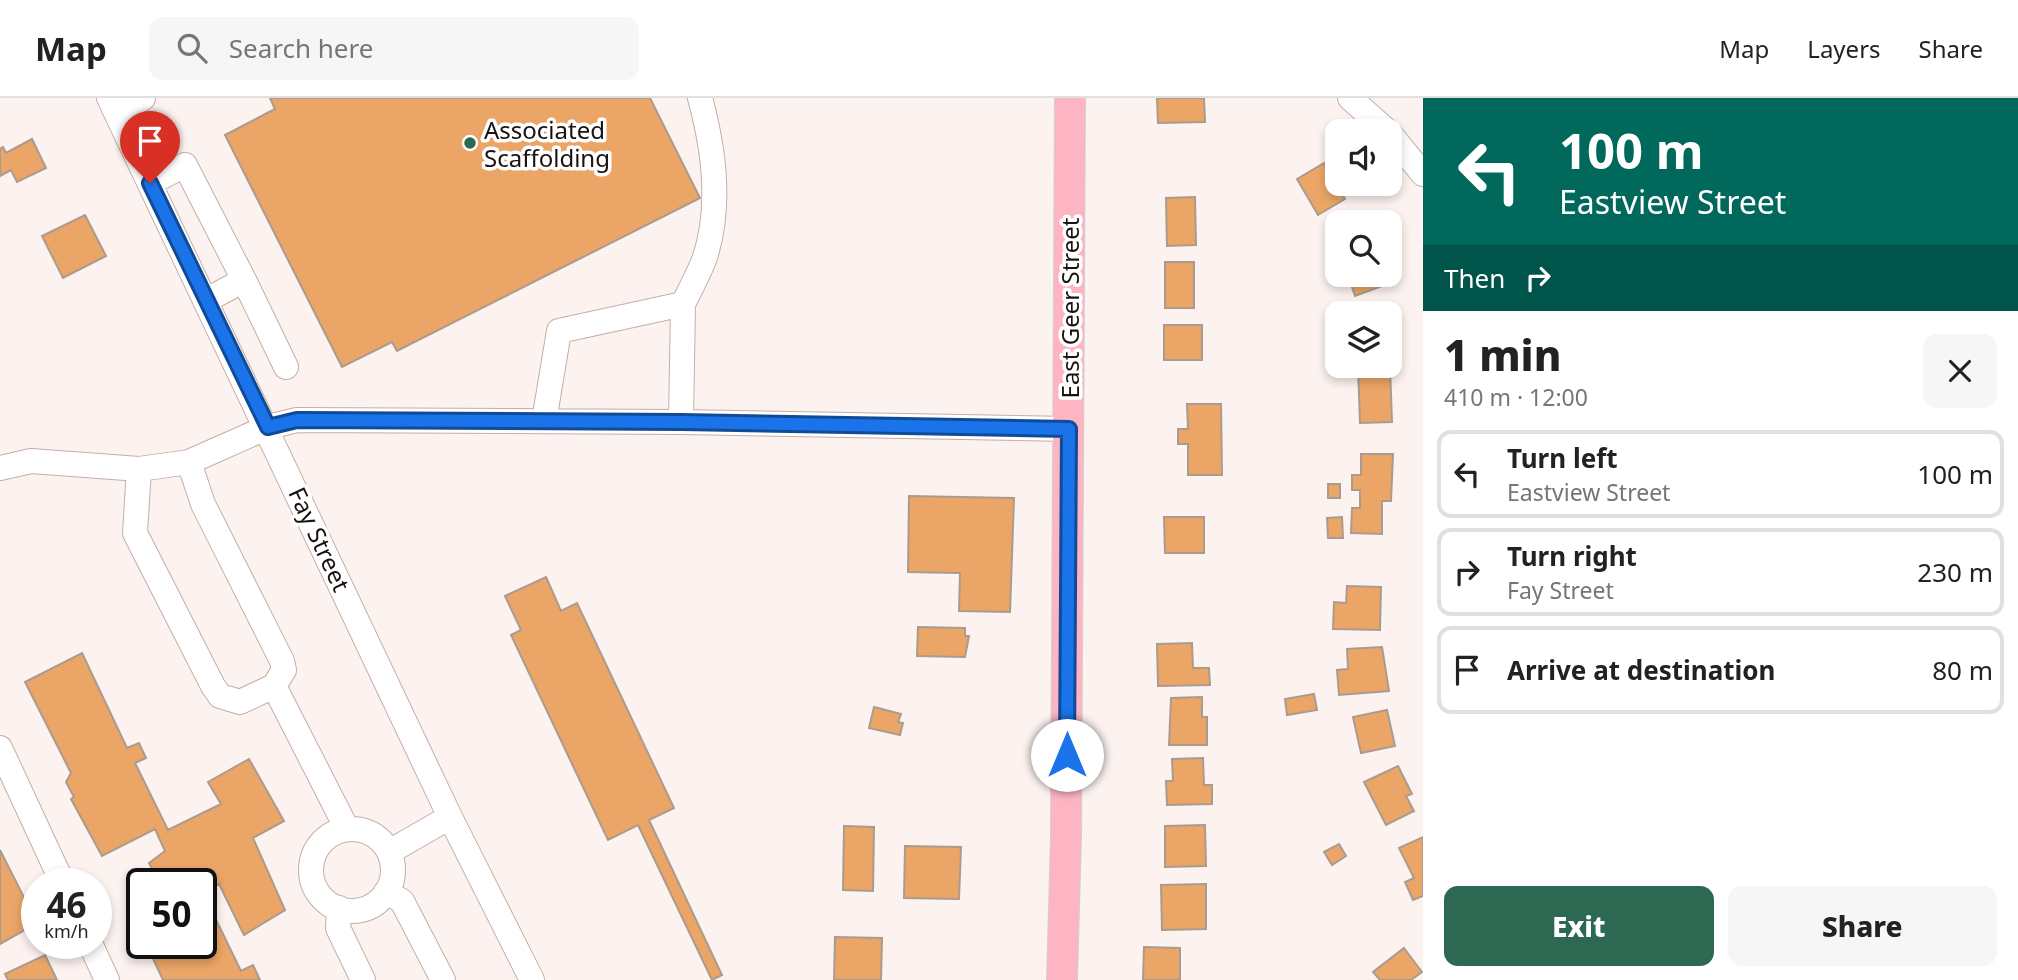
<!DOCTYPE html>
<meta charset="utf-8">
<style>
:root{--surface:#fff;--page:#f6f6f6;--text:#222;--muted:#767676;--line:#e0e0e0;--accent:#2c6852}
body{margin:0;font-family:"Noto Sans",sans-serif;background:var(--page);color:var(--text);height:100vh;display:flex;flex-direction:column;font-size:26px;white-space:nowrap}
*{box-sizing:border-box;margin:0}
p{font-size:23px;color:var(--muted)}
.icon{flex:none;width:38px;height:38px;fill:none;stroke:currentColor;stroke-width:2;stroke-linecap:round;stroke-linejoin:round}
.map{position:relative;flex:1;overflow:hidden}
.panel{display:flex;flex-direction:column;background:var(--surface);width:595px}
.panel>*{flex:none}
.top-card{background:#00695c;color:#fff;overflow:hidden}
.tools{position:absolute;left:1325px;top:21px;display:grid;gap:14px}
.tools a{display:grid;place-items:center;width:77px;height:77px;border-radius:14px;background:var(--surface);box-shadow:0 4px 10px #0003;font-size:35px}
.speed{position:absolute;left:21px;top:770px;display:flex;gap:14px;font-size:35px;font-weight:700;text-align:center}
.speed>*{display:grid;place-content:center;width:91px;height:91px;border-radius:50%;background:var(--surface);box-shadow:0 4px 10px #0003;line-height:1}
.speed small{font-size:18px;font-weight:400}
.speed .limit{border:4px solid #111;border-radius:10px;background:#fff;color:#111}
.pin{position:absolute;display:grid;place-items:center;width:60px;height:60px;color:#fff;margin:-72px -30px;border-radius:50% 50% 50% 0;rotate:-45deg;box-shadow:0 0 7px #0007}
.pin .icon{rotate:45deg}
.me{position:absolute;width:77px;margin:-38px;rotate:0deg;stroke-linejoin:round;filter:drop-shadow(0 0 5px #0008)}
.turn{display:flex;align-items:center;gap:24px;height:147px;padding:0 21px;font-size:32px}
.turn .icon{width:91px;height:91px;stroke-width:2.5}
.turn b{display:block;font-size:49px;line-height:60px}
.then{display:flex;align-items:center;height:66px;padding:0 21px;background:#0003;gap:14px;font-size:26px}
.round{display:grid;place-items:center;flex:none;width:74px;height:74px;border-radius:14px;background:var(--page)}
.head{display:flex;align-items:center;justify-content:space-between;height:119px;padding:0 21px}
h1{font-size:42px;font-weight:800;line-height:52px}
.primary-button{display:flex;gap:14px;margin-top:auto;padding:14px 21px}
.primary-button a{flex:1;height:80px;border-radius:14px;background:var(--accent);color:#fff;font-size:28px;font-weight:800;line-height:80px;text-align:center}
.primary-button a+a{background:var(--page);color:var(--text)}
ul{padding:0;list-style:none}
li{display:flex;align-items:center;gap:21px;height:88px;margin:0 14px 10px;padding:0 7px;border:4px solid var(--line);border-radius:14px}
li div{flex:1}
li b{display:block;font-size:26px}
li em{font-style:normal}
header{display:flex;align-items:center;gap:42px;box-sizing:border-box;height:98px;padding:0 35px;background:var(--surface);border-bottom:2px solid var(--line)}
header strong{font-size:33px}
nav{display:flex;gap:38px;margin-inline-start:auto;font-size:24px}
.search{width:490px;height:63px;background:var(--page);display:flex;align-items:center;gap:18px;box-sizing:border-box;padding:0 24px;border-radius:14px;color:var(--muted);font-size:26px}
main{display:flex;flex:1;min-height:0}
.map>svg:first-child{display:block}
.building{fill:#eba566;stroke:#ab9b8e;stroke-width:2}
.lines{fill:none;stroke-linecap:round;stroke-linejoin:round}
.minor-casing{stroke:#c4aea8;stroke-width:26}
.major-casing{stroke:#d1d0cf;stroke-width:32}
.minor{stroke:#fff;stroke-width:24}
.major{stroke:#fdb5c3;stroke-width:30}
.route-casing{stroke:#114b97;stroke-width:18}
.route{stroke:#1a73e8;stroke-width:12}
.poi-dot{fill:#2c6852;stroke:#fff;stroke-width:2.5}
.labels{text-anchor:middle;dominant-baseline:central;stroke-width:7;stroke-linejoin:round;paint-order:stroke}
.poi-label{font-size:24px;fill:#191210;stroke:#fff;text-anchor:start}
.street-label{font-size:24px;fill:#191210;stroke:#fff}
</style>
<header>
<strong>Map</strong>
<div class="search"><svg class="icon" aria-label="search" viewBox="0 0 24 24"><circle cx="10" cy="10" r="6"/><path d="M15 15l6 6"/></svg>Search here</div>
<nav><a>Map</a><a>Layers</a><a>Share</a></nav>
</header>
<main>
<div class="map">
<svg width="1423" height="882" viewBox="0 0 1423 882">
<rect width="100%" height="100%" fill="#fcf2f0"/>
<path class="building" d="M270 0H650L700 100 397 253 392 244 342 269 225 37 275 11Z
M1157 0H1204L1205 24 1158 25Z
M32 41 46 70 17 84 11 72 0 78V51L3 49 6 55Z
M1324 65 1345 101 1318 117 1297 81Z
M1195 99 1196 147 1167 148 1166 100Z
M85 117 106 158 63 180 42 138Z
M1165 164H1194V210H1165Z
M1348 177H1381L1385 187 1355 198Z
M1164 227H1202V262H1164Z
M1390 268 1392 324 1360 325 1358 269Z
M1187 306H1221L1222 377H1188V346H1178V331H1188Z
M1361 356H1393L1391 403H1382V436L1351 435 1352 410H1360V392H1352V377H1361Z
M1328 386H1340V400H1328Z
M909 398 1014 400 1010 514 959 513 960 475 908 474Z
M1164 419H1204V455H1165Z
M1342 419 1343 440H1328L1327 420Z
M546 479 561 513 577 505 674 710 649 722 722 877 712 882 638 727 608 742 511 537 521 532 505 498Z
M1347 488 1381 489 1380 532 1333 531 1334 504 1346 505Z
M918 529 965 530V538H969L965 559 917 558Z
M1192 545 1193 570H1209L1210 587 1158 588 1157 546Z
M1382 549 1389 593 1339 597 1337 572 1348 571 1347 551Z
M82 555 127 650 139 645 146 660 135 665 168 732 221 706 208 684 249 661 284 723 253 740 285 812 244 837 219 786 203 795 241 873 253 867 260 882H163L149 852 160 845H201V786H161L149 765 165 753 155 731 102 758 71 701 74 699 66 684 71 675 25 584Z
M1314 596 1317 612 1287 617 1285 601Z
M1202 599V619H1207V647H1169L1171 600Z
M874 609 901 616 898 624 903 625 900 637 869 630Z
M1387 612 1395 648 1361 655 1353 619Z
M1203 660 1204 687H1212V706L1167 707 1166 683H1173L1172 661Z
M1398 668 1412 696 1406 698 1414 713 1386 727 1364 684Z
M1205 727 1206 768 1165 769V728Z
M844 728 874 729 873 793 843 792Z
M1423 739V798L1413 802 1405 784 1414 780 1399 750Z
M1339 746 1346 758 1332 767 1324 754Z
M905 748 961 749 959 801 904 800Z
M0 752 37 825 0 846Z
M1206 786V831L1162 832 1161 787Z
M835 839 882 840 881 882H834Z
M1144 849 1180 850V882H1143Z
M1404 850 1422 874 1411 882H1380L1373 874Z
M45 857 57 882H8L5 876Z"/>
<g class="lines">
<g class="minor-casing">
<path id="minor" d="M109 0 450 719 532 882
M1350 0 1387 33
M118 17 143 0
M1390 36 1423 76
M150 85 185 67 244 182 205 203
M244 182 286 269
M683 206C690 192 698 177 704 162 722 110 714 51 700 0
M544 323 559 233 683 206 681 324
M0 370 31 363 139 371 189 364 268 329 297 322 681 324 1069 331
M139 371 135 435 213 588 220 598 240 604 274 588 284 572 282 563 203 406 189 364
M274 588 347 731
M0 650 63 786
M311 772a41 41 0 1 1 82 0a41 41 0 1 1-82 0Z
M389 754 450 719
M386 794 402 803 443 882
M339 810 338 830 363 882
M90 845 107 882"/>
</g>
<g class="major-casing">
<path id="major" d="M1062 882 1066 739 1070 0"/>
</g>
<use href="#minor" class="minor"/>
<use href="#major" class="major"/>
</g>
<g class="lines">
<g class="route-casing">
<path id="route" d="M150 85 268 329 297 322 681 324 1069 331 1067 657"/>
</g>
<use href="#route" class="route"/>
</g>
<circle class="poi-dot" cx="470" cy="45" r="7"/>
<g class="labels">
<g class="poi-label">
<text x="484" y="31">Associated<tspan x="484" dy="28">Scaffolding</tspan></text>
</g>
<g class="street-label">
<text transform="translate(1069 210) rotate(-90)">East Geer Street</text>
<text transform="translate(320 441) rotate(65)">Fay Street</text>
</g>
</g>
</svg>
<div class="tools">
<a><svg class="icon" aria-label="sound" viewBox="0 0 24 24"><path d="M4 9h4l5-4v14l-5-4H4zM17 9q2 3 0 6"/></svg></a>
<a><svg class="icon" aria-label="search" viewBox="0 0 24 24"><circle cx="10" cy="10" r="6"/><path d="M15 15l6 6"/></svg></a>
<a><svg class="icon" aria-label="layers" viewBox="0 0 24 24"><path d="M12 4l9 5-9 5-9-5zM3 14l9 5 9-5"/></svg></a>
</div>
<div class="speed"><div>46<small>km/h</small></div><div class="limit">50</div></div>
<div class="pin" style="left:150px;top:85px;background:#d93025"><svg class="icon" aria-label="arrive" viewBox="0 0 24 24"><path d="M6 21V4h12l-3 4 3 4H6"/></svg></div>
<svg class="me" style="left:1067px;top:657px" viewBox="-20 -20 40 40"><circle r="19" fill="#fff"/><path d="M0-13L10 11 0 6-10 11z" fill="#1a73e8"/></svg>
</div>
<section class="panel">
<div class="top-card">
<div class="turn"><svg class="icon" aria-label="left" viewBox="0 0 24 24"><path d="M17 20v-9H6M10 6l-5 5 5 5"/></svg><div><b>100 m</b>Eastview Street</div></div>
<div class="then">Then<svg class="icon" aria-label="right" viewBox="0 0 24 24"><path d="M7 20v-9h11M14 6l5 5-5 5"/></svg></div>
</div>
<div class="head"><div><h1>1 min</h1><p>410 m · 12:00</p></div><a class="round"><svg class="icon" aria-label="close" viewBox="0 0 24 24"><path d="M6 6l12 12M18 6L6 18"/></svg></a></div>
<ul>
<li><svg class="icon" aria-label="left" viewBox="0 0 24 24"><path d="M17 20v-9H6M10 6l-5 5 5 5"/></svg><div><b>Turn left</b><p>Eastview Street</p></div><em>100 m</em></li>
<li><svg class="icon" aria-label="right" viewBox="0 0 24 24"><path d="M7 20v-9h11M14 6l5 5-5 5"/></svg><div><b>Turn right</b><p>Fay Street</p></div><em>230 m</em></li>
<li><svg class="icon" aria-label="arrive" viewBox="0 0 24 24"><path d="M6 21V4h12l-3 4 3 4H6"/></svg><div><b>Arrive at destination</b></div><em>80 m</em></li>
</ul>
<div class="primary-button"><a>Exit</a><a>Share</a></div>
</section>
</main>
